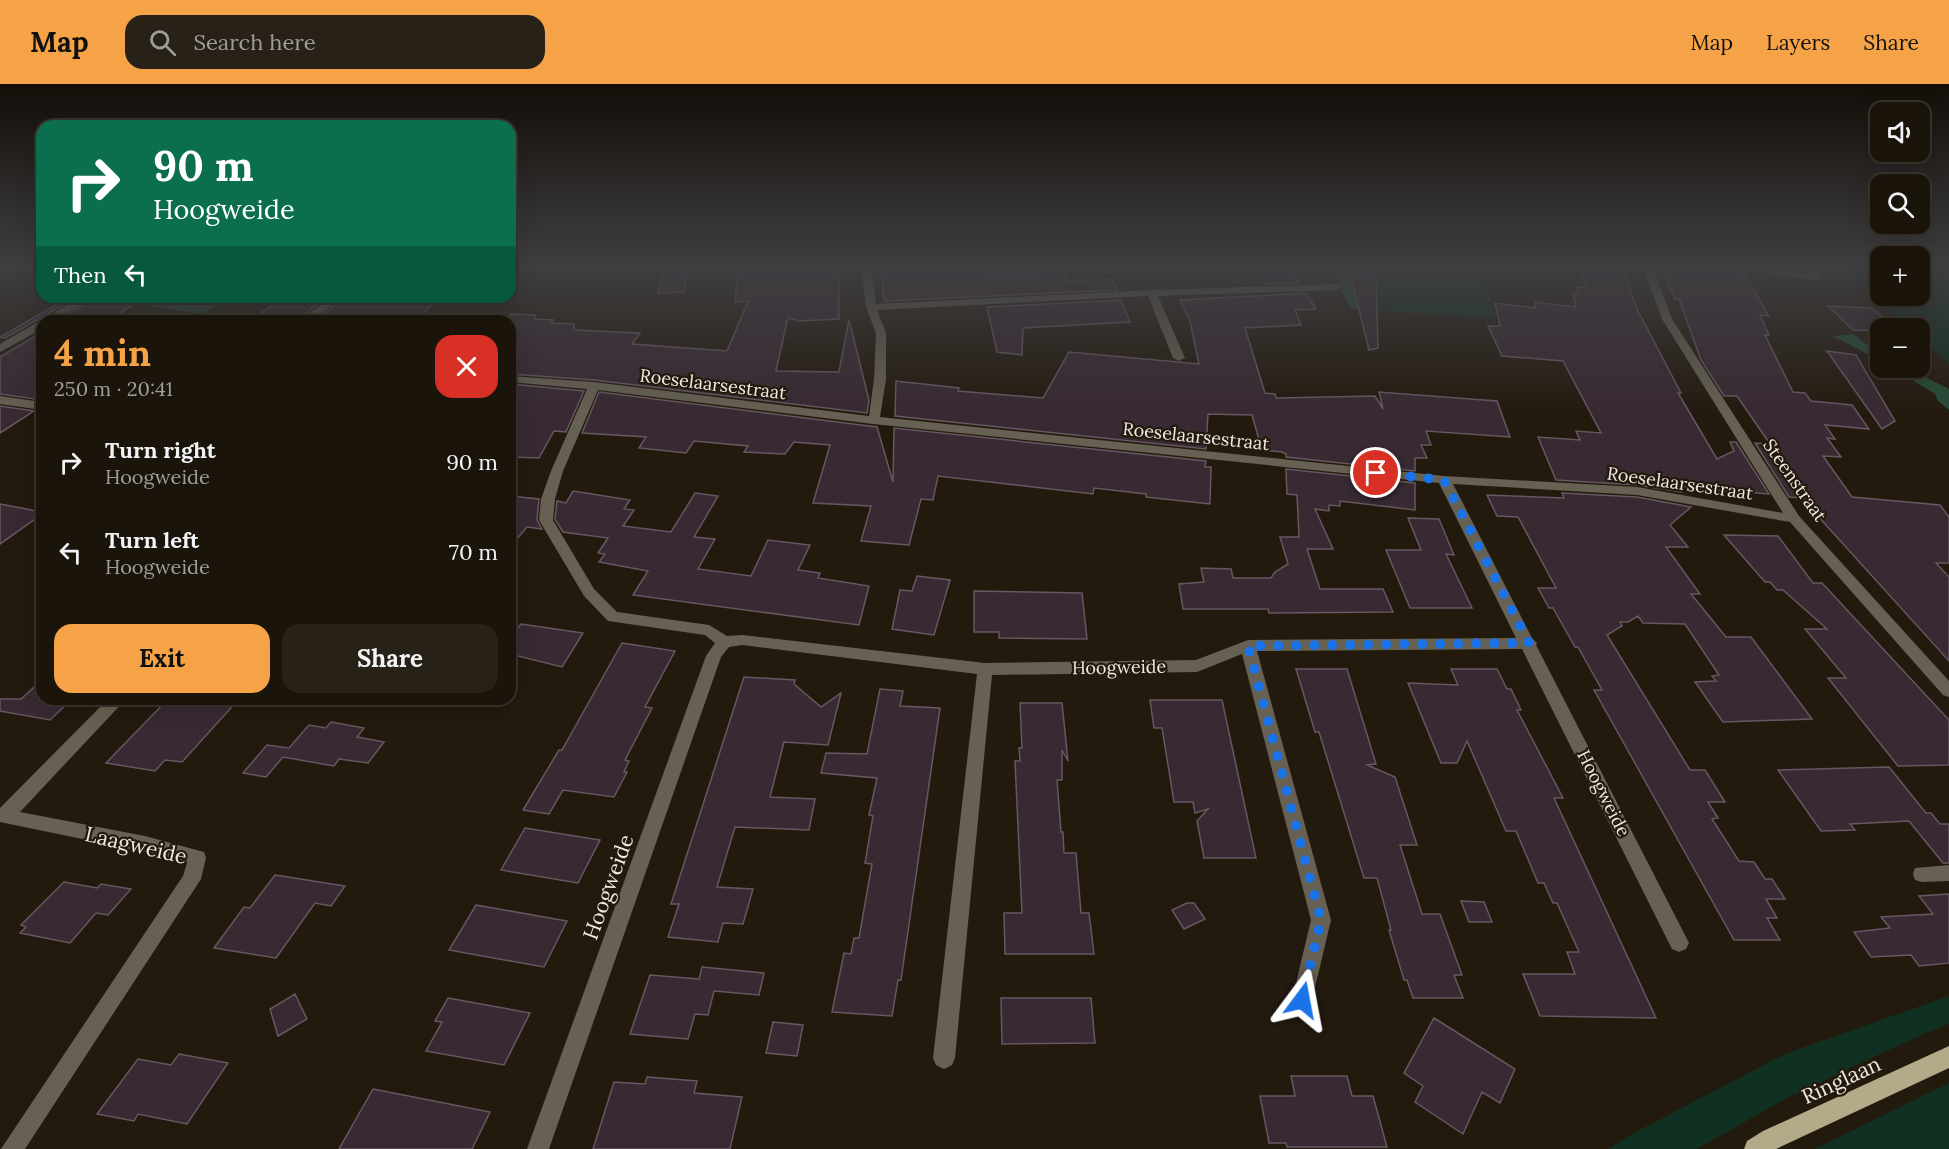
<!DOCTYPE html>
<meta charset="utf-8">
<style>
:root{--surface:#1a140a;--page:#272118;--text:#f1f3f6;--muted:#9f9e9c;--line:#38332b;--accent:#f5a346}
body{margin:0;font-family:Lora,serif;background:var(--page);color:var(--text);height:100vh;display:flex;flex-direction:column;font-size:22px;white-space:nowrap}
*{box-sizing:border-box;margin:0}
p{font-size:20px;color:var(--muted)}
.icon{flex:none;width:33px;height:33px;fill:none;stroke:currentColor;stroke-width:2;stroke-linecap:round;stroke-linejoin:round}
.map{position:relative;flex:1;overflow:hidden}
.sheet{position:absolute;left:36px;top:231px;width:480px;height:390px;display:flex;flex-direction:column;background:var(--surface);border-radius:18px;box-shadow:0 6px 24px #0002,0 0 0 2px var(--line)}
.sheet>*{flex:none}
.banner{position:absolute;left:36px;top:36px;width:480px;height:183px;border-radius:18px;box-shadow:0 6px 24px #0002,0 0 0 2px var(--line);background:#0b6e4f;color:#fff;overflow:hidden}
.controls{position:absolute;left:1870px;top:18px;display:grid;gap:12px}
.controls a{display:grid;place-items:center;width:60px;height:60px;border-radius:12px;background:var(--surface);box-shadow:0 6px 24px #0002,0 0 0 2px var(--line);font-size:30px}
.pin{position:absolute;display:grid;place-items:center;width:51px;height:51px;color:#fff;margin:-26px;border:3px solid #fff;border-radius:50%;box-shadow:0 2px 6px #0007}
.me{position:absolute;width:66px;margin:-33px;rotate:13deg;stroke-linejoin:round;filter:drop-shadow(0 0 4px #0008)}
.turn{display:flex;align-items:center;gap:21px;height:126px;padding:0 18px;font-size:27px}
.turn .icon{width:78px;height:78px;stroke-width:2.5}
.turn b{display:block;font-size:42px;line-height:51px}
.then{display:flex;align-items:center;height:57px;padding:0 18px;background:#0003;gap:12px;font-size:22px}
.round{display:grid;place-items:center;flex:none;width:63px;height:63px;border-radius:18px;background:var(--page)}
.overview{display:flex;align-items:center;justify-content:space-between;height:102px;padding:0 18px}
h1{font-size:36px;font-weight:800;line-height:45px;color:var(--accent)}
.cta{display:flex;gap:12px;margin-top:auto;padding:12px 18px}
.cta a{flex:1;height:69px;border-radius:18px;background:var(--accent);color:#111;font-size:24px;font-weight:800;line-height:69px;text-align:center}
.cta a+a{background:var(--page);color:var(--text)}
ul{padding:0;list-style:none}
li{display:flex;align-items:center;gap:18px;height:90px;padding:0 18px}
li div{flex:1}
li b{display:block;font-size:22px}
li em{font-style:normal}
header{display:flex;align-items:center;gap:36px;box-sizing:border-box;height:84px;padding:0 30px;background:var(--accent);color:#111}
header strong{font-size:28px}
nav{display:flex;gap:33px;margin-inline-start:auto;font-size:21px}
.search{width:420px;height:54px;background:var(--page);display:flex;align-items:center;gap:15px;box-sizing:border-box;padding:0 21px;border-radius:18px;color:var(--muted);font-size:22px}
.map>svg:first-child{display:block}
.green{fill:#103121}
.forest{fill:#254b37}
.building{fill:#382932;stroke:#675761;stroke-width:1.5}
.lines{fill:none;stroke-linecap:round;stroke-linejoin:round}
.minor{fill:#666152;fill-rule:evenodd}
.major{fill:#b4a988;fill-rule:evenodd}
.route{stroke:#1a73e8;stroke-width:10;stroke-dasharray:0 18}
.labels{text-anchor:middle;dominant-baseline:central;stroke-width:4.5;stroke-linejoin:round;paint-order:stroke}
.street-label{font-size:18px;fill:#eee8e0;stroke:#231a0e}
.near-street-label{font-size:21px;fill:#eee8e0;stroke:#231a0e}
</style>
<header>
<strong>Map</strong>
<div class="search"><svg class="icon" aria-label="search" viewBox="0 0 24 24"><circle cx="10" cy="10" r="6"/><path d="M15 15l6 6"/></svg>Search here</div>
<nav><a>Map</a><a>Layers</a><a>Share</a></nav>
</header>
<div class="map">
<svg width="1949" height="1065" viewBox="0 0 1949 1065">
<rect width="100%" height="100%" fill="#231a0e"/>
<path class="green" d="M1402 182H1481L1496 235 1362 225 1359 189 1403 194Z
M1844 185 1881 187V212H1920V188H1949V279L1920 254V244H1910Z
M1949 912V940L1925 949 1787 1014 1697 1065H1608L1632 1050 1785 970Z
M1949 999V1065H1815Z"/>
<path class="forest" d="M1328 182H1359L1362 225H1351Z
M158 213H227L203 230 145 221Z
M1853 250 1881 271V277L1833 252Z
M1893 284H1907L1949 305V326L1938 317 1935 310Z"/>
<path class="building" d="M834 182V187H839V235L799 237 789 234 787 237 776 287 839 288 849 236 869 316 867 329 594 296 510 290V230L535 231V235L553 236 551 239 574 240V246L640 249 632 260 727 267 748 217 735 218 738 183Z
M931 182H984L986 190 1063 187 1067 197 1112 195 1117 206 884 217 881 184Z
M1254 182H1280L1282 185H1289L1299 199 1265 200Z
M1579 182H1621L1638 227 1681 309H1678L1717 375 1734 367 1730 358H1736L1769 410 1677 403 1681 408 1637 401 1556 396 1538 353 1580 356 1576 347 1601 349 1563 277 1502 272 1488 242H1500L1495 219 1536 224 1535 218 1576 223 1573 209 1578 210 1577 203 1587 204Z
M1661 182H1696L1744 189 1769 232 1760 231 1769 251H1765L1793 308 1805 309 1811 317 1852 321 1869 345 1825 341 1835 355 1827 354 1841 373 1823 372 1852 413 1940 421 1949 433V479H1936L1949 493V577L1816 430 1804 414 1789 413 1755 359 1770 360 1737 312H1724L1701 276 1679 215H1675Z
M688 185 684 208 658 209 663 186Z
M1351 193H1376L1378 264 1369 266Z
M1306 209 1316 225 1295 226 1301 241 1245 244 1265 309 1275 310 1276 314 1375 312 1383 325 1379 308 1497 317 1510 353 1426 347 1431 361H1421L1427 374H1415V387L1286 373V370L1282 368 1262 366 1252 331 1208 330 1206 365 895 332 896 297 959 304 958 307 1043 314 1069 268 1199 280 1190 237 1180 216Z
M70 213H77L5 254 0 253Z
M95 213H145L109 236 59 237Z
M271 213H326L304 231 300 230 291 237H249L270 223Z
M344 213H439L416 237H352L321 233Z
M1121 216 1130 238 1023 244 1022 271 997 268 987 223Z
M1828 222 1872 224 1881 232V247L1853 246Z
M42 248V316L0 310V273Z
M1827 267 1856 271 1895 337 1882 345Z
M510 300 584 307 566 348 554 347 539 374 510 373Z
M599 308 877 343 893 398 894 344 1206 377 1205 383H1211L1210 420 1146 413V410L1094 404 1093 410 938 392 933 416 921 415 909 461 861 457 871 422 813 419 830 361 794 358 785 370 744 368 748 362 694 357 686 369 639 364 646 353 582 349Z
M0 322 34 327 0 349Z
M1286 385 1415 399V426L1340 417V422L1329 421V427L1315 425 1333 465H1307L1320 505H1383L1393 528 1269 529 1268 525H1183L1179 500 1204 498 1201 484 1231 485 1233 494H1271L1275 488 1288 480 1280 453H1299L1297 411 1287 410Z
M573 407 630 416 624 425 634 426 623 442 671 448 695 409 718 412 694 453 715 455 698 485 751 492 768 456 810 461 798 486 820 489 818 494 869 502 859 541 633 511 648 487 599 478 605 470 598 469 608 454 563 448 555 435 557 417 566 419Z
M1562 409 1637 413 1691 423 1670 441 1688 463H1666L1700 510H1691L1726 553H1751L1812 635 1723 638 1695 598 1716 597 1712 592 1719 591 1685 540 1643 539 1638 532 1628 538H1620L1622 542 1607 551 1690 686H1705L1725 718H1708L1718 734 1712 735 1739 777 1754 778 1765 795H1772L1785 815H1766L1777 834H1767L1780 856H1734L1594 606H1602L1578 563H1575L1553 524H1549L1538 504H1556L1518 433 1497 432 1487 411 1564 414Z
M510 412 539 415 537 436 542 445 527 443 510 463Z
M0 420 42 428V430L0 460Z
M1408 434 1439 435 1454 471 1446 470 1472 524H1410L1386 466H1421Z
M1724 451 1778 452 1813 499H1822L1949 636V681L1898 682 1828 594H1846L1805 545H1827L1783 506H1777L1770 498H1765Z
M917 492 950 496 934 551 892 545 900 506 912 507Z
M974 507 1082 509 1087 555 999 554V548H974Z
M521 540 583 549 562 583 510 570V554Z
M622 559 675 567 645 623 652 624 625 676 629 677 624 688H627L614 713 563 706 549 730 523 726 559 666H562Z
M1296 585H1347L1376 680 1367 681 1395 693 1417 761H1400L1422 830H1440L1462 891H1454L1463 914H1413L1407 896H1404L1389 846H1391L1377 794H1364L1319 648H1315Z
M1451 585H1497L1507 605H1511L1521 626H1517L1563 714H1554L1656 934 1540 932 1523 890H1575L1567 868H1579L1557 819H1553L1544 799H1538L1516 747H1506L1467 657 1457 679H1441L1408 599 1458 601Z
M744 593 795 596 794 600 821 623 841 609 828 661 784 658 770 713 815 715 809 746 735 743 717 803 753 805 743 840 723 839 718 858 668 853 679 820H671Z
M42 596V615H72L50 636 0 627V615H21Z
M880 605 903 607 900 622 940 624 901 896H898L892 932 832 928 844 869 851 870 854 854H859L872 780 865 779 873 732 869 731 877 694 821 689 826 669 867 670Z
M168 615H239L182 678 165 676 155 687 106 679Z
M1150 616H1222L1256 774H1204L1197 737 1208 725 1195 729 1193 718H1174L1162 644H1154Z
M1020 619H1062L1068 677 1062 666V696H1057L1061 748H1063L1064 769H1076L1081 829H1089L1094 870H1005L1004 829H1022L1015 677H1020L1019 664H1022Z
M331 638 364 644 357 653 384 658 368 679 339 675 334 682 283 673 266 693 243 689 267 661 289 664 309 641 326 644Z
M1889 683 1926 729H1931L1940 740H1949V779H1943L1909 737 1850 740 1855 746 1821 747 1778 686Z
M525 744 600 756 578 799 501 786Z
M275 791 345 802 331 822 315 819 276 874 214 864 244 823 250 824Z
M64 798 97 804 101 800 131 805 108 831 96 829 70 859 20 849 26 843 21 841Z
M1949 810V879L1919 882 1911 871 1871 873 1854 848 1890 844 1881 833 1933 830 1919 812Z
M1461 817 1484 818 1492 838H1469Z
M1187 819H1194L1205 835 1184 845 1172 826Z
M476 821 567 837 544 883 449 866Z
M702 883 764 889 759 911 714 907 708 931 695 930 688 955 630 950 650 891 699 895Z
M295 910 307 935 278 952 270 925Z
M448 914 530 929 504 981 426 967 442 938 435 937Z
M1001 914H1091L1095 959 1002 960Z
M1434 934 1515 985 1500 1019 1482 1008 1463 1050 1415 1018 1423 1002 1404 989Z
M773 938 803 941 797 972 766 969Z
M179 970 228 979 187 1040 138 1030 134 1037 97 1030 138 975 171 981Z
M1291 992H1347L1352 1012H1373L1387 1063H1287L1286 1059H1269L1260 1012H1295Z
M647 993 697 997 694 1009 742 1013 730 1065H593L614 998 645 1000Z
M373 1005 490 1028 472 1065H339Z"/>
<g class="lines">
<path class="minor" d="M861 182H871L876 220 1152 206 1337 200 1342 203 1337 206 1158 212 1185 274 1179 277 1173 274 1148 212 877 226 886 249V295L880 333 1444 392 1637 403 1783 429 1662 235 1646 192 1645 182H1655L1656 192 1672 235 1799 432 1949 597V613L1943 611 1790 438 1637 411 1453 400 1532 554 1537 559 1536 561 1686 853 1689 859 1686 865 1679 868 1672 865 1522 565 1257 567 1331 836 1312 916 1309 923 1302 926 1295 923 1292 916 1311 836 1242 570 1197 588 992 591 955 974 952 981 944 985 936 981 933 974 977 590 742 561 729 563 721 573 549 1065H527L706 572 715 559 705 551 608 537 584 512 539 436 541 415 551 387 587 305 510 298V292L594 298 869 332 874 295 876 249 866 223ZM598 306 873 340 1439 399 1516 554 1248 556 1196 576 985 579 742 551 727 552 709 541 617 528 594 505 553 436 555 415 563 387Z
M1740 182H1763L1809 190 1805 182H1815L1821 194 1816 197 1745 185Z
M81 213H93L55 237H42V245L0 268V260Z
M330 213H342L312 237H300Z
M0 312 42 318V326L0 320Z
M108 615H126L20 728 145 752 204 768 206 774 201 795 25 1065H1L183 792 187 779 145 768 0 738V724Z
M1949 781V797L1922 798 1915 796 1913 790 1915 784Z"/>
<path class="major" d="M1949 962V984L1776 1065H1744L1747 1057 1763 1047Z"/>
</g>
<linearGradient id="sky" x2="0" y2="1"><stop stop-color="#130e08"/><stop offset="0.55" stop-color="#3f3e41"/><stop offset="1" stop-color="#3f3e41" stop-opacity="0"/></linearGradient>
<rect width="1949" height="331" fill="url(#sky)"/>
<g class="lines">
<path class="route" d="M1302 916 1321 836 1248 562 1529 559 1444 396 1376 389"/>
</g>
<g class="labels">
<g class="street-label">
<text transform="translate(713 300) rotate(7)">Roeselaarsestraat</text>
<text transform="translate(1196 352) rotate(6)">Roeselaarsestraat</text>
<text transform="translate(1795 396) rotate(55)">Steenstraat</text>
<text transform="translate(1680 399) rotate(8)">Roeselaarsestraat</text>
<text transform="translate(1119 583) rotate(-1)">Hoogweide</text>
<text transform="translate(1604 709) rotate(63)">Hoogweide</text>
</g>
<g class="near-street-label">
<text transform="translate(136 761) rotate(13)">Laagweide</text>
<text transform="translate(608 803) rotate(-70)">Hoogweide</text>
<text transform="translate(1841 996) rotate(-25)">Ringlaan</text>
</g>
</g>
</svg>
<div class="controls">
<a><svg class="icon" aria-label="sound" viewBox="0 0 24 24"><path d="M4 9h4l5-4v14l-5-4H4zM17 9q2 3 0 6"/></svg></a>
<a><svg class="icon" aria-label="search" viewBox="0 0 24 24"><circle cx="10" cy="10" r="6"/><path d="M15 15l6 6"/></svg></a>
<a>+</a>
<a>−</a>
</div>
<div class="pin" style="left:1376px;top:389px;background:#d93025"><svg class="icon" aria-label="arrive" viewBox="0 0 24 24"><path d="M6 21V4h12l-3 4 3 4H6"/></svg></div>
<svg class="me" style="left:1302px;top:916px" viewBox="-20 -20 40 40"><path d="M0-17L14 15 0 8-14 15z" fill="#1a73e8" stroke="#fff" stroke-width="4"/></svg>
<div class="banner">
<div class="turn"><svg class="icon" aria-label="right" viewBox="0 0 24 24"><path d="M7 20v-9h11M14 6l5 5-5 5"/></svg><div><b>90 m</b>Hoogweide</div></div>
<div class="then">Then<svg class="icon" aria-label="left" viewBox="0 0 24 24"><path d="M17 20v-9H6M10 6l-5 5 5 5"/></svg></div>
</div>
<section class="sheet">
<div class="overview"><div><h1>4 min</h1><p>250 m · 20:41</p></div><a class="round" style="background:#d93025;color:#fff"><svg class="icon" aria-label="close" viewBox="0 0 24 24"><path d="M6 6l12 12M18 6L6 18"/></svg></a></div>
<ul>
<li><svg class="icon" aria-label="right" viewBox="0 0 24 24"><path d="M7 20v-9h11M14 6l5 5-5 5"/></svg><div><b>Turn right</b><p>Hoogweide</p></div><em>90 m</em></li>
<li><svg class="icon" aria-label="left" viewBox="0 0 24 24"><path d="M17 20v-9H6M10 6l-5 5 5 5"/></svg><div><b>Turn left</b><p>Hoogweide</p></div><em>70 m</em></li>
</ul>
<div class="cta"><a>Exit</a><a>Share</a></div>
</section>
</div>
